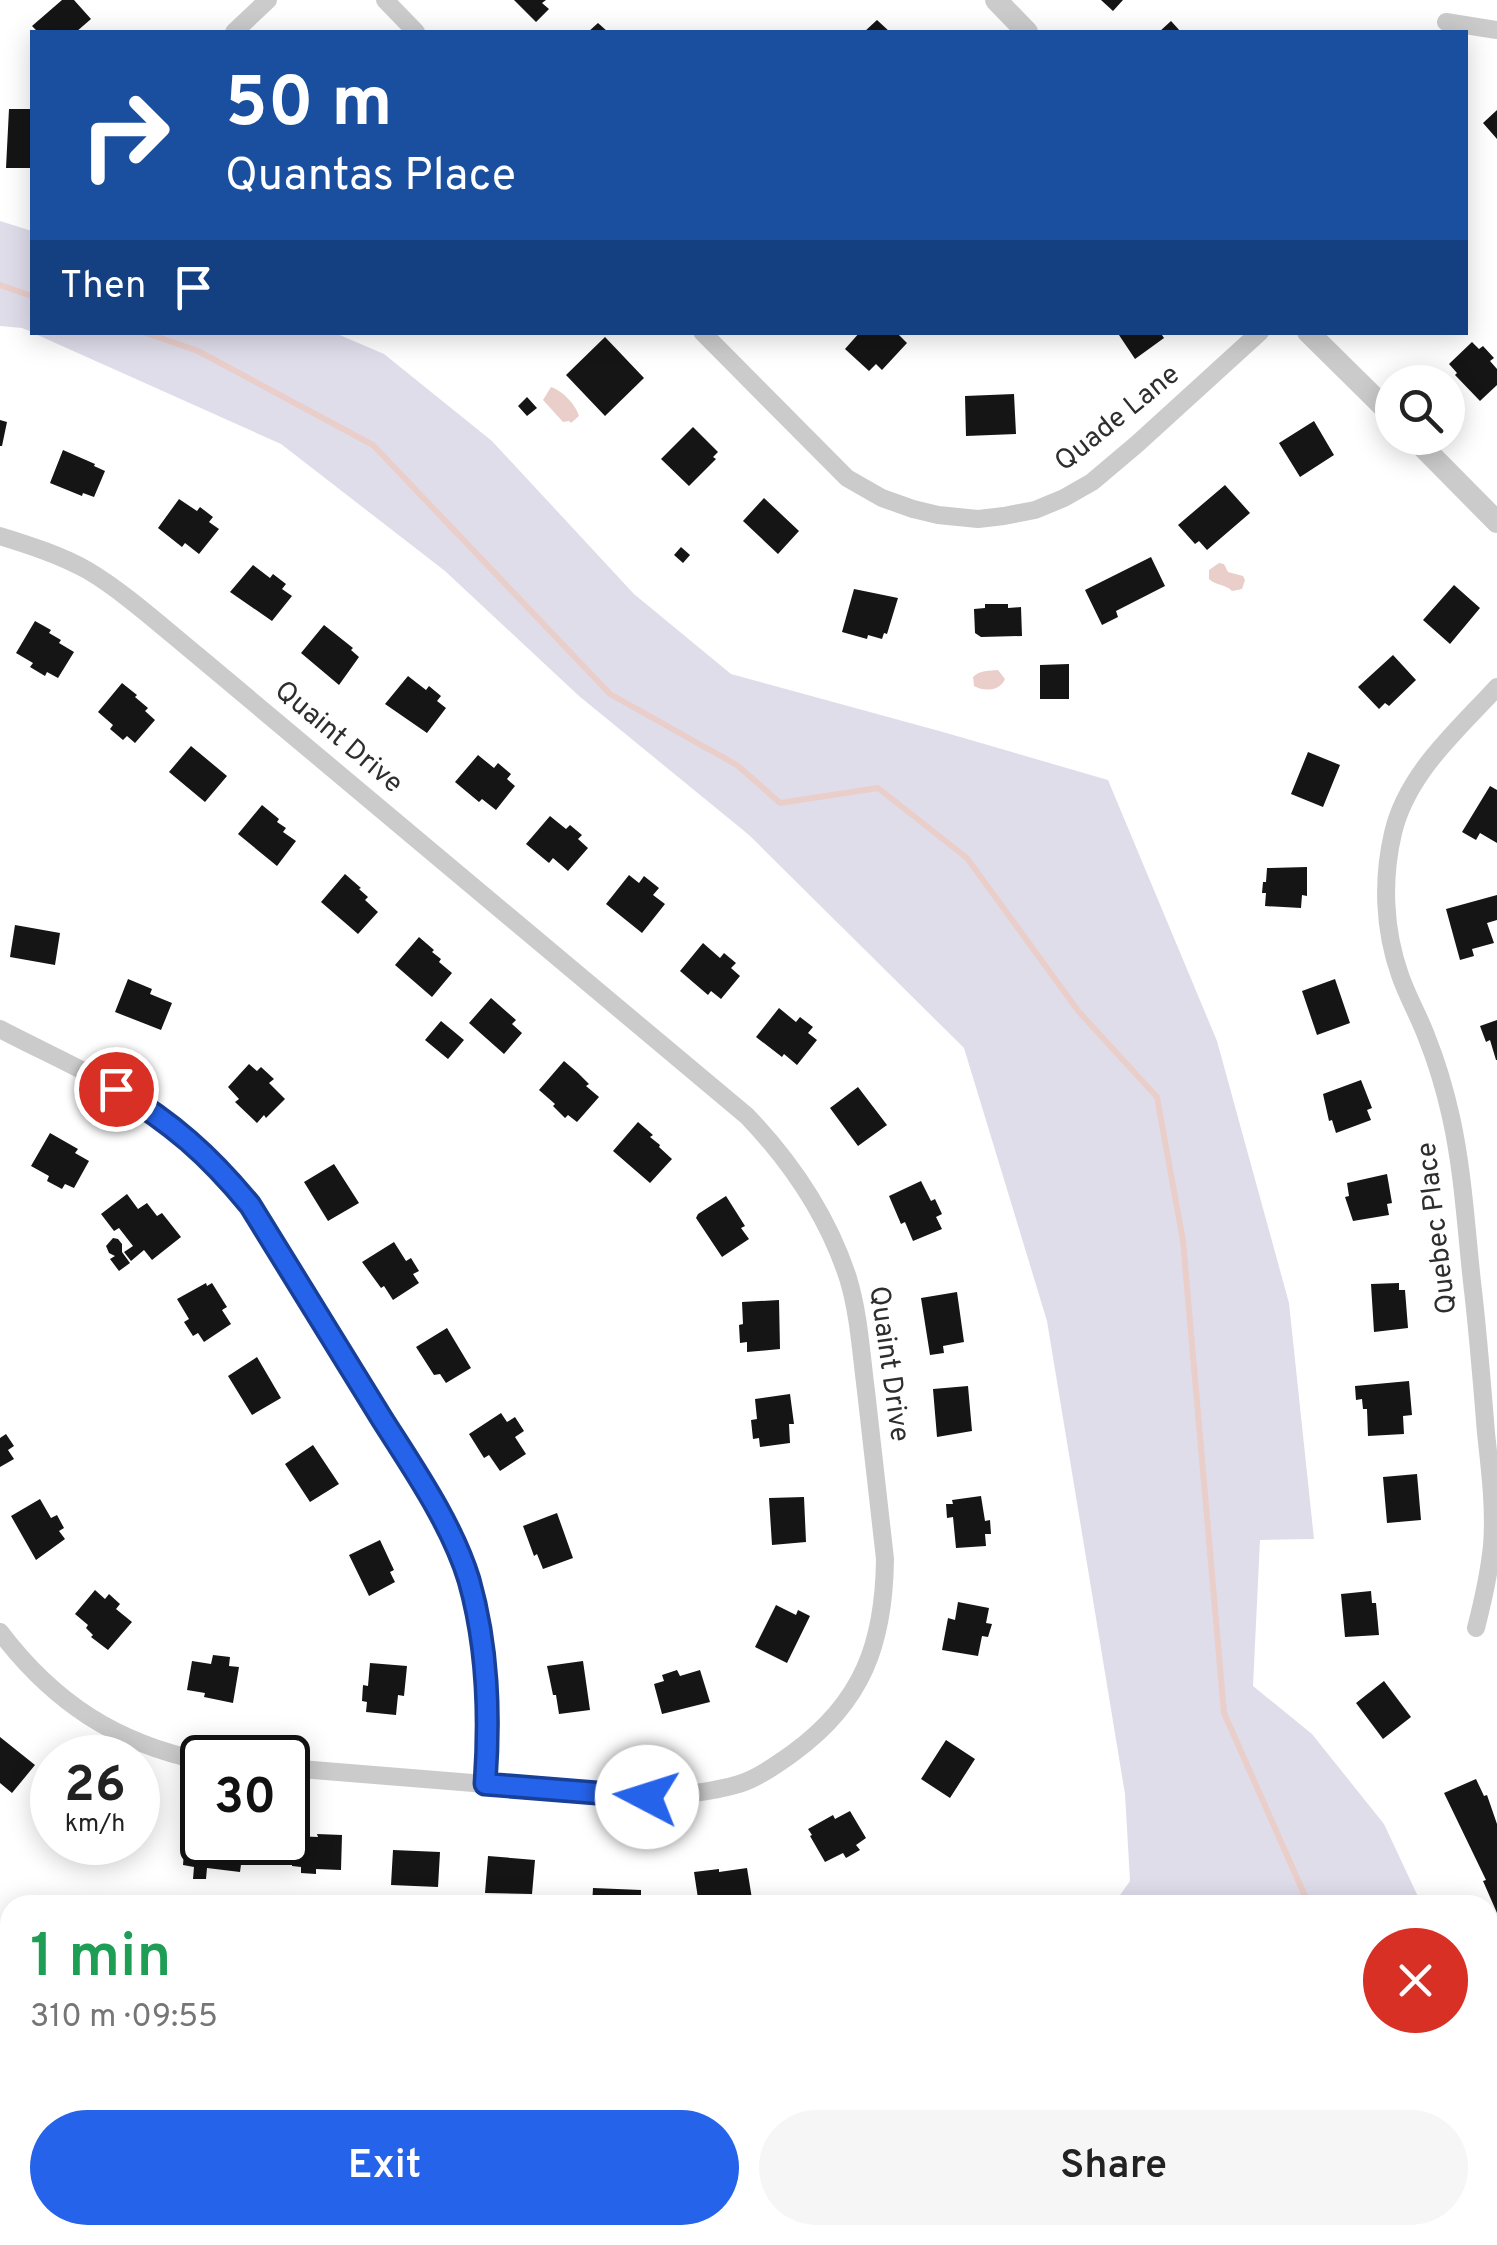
<!DOCTYPE html>
<meta charset="utf-8">
<style>
:root{--surface:#fff;--page:#f6f6f6;--text:#222;--muted:#767676;--accent:#2563eb}
body{margin:0;font-family:Overpass,sans-serif;background:var(--page);color:var(--text);height:100vh;display:flex;flex-direction:column;font-size:38px;white-space:nowrap}
*{box-sizing:border-box;margin:0}
p{font-size:32px;color:var(--muted)}
.icon{flex:none;width:55px;height:55px;fill:none;stroke:currentColor;stroke-width:2;stroke-linecap:round;stroke-linejoin:round}
.map{position:relative;flex:1;overflow:hidden}
.panel{position:absolute;left:0px;top:1895px;width:1498px;height:350px;display:flex;flex-direction:column;background:var(--surface);border-radius:30px 30px 0 0;box-shadow:0 5px 25px #0003}
.panel>*{flex:none}
.hud{position:absolute;left:30px;top:30px;width:1438px;height:305px;border-radius:0px;box-shadow:0 5px 25px #0003;background:#1a4fa0;color:#fff;overflow:hidden}
.fabs{position:absolute;left:1375px;top:365px;display:grid;gap:20px}
.fabs a{display:grid;place-items:center;width:90px;height:90px;border-radius:50%;background:var(--surface);box-shadow:0 5px 25px #0003;font-size:50px}
.speed{position:absolute;left:30px;top:1735px;display:flex;gap:20px;font-size:50px;font-weight:700;text-align:center}
.speed>*{display:grid;place-content:center;width:130px;height:130px;border-radius:50%;background:var(--surface);box-shadow:0 5px 25px #0003;line-height:1}
.speed small{font-size:25px;font-weight:400}
.speed .limit{border:5px solid #111;border-radius:15px;background:#fff;color:#111}
.pin{position:absolute;display:grid;place-items:center;width:85px;height:85px;color:#fff;margin:-42px;border:5px solid #fff;border-radius:50%;box-shadow:0 2px 10px #0007}
.me{position:absolute;width:110px;margin:-55px;rotate:275deg;stroke-linejoin:round;filter:drop-shadow(0 0 8px #0008)}
.turn{display:flex;align-items:center;gap:35px;height:210px;padding:0 30px;font-size:45px}
.turn .icon{width:130px;height:130px;stroke-width:2.5}
.turn b{display:block;font-size:70px;line-height:85px}
.then{display:flex;align-items:center;height:95px;padding:0 30px;background:#0003;gap:20px;font-size:38px}
.round{display:grid;place-items:center;flex:none;width:105px;height:105px;border-radius:52px;background:var(--page)}
.head{display:flex;align-items:center;justify-content:space-between;height:170px;padding:0 30px}
h1{font-size:60px;font-weight:600;line-height:75px;color:#1e9e55}
.cta{display:flex;gap:20px;margin-top:auto;padding:20px 30px}
.cta a{flex:1;height:115px;border-radius:60px;background:var(--accent);color:#fff;font-size:40px;font-weight:600;line-height:115px;text-align:center}
.cta a+a{background:var(--page);color:var(--text)}
.map>svg:first-child{display:block}
.green{fill:#e0ddeb}
.water{fill:#eaceca}
.lines{fill:none;stroke-linecap:round;stroke-linejoin:round}
.stream{stroke:#eaceca;stroke-width:6}
.building{fill:#151515}
.minor{stroke:#cbcbcb;stroke-width:18}
.tertiary{stroke:#cbcbcb;stroke-width:22}
.route-casing{stroke:#184099;stroke-width:25}
.route{stroke:#2563eb;stroke-width:18}
.labels{text-anchor:middle;dominant-baseline:central;stroke-width:10;stroke-linejoin:round;paint-order:stroke}
.street-label{font-size:28px;fill:#2e2e2e;stroke:#fff}
</style>
<div class="map">
<svg width="1497" height="2245" viewBox="0 0 1497 2245">
<rect width="100%" height="100%" fill="#fff"/>
<path class="green" d="M0 221 32 231V332L22 328 0 326Z
M33 333H335L384 354 492 441 634 594 731 674 943 732 1108 780 1217 1041 1289 1303 1314 1539 1260 1540 1253 1686 1312 1734 1384 1824 1422 1905H1113L1130 1881 1125 1794 1047 1321 964 1048 749 835 579 696 445 571 281 444Z
M1488 2046 1497 2066V2245H166L171 2235H1488Z"/>
<path class="water" d="M551 387C563 391 576 405 579 416L571 423 569 421 563 422 543 400Z
M1219 563 1224 564 1228 572 1243 576 1245 580 1242 589 1232 591C1226 584 1216 586 1209 579V570Z
M998 670 1005 679C1000 691 985 692 974 686L973 677C980 670 989 671 998 670Z"/>
<g class="lines">
<path class="stream" d="M0 285 32 296
M143 332 198 351 373 445 610 694 737 765 780 803 878 788 967 858 1079 1012 1157 1097 1183 1241 1224 1713 1305 1896 1311 1905
M1444 2245V2235"/>
</g>
<path class="building" d="M62 0H74L91 19 76 32H38L32 26Z
M514 0H546L542 3 549 9 536 22Z
M1101 0H1123L1113 11Z
M877 20 890 32H864Z
M1171 21 1181 32H1159Z
M598 23 608 32H588Z
M9 109H32V168H6Z
M1497 110V139L1483 123Z
M860 332H896L907 343 882 370 876 364 869 371 845 349Z
M1117 332H1160L1164 338 1135 359Z
M605 337 644 378 605 416 566 375Z
M1472 342 1479 349 1483 346 1494 358 1490 361 1497 369V385L1480 401 1455 375 1457 373 1449 364Z
M1014 394 1016 434 966 436 965 396Z
M527 397 537 408 527 416 518 406Z
M0 420 7 422 2 446H0Z
M1314 421 1334 455 1300 477 1279 443Z
M693 427 718 452 713 457 716 459 689 486 661 459Z
M63 450 95 464 94 466 105 471 94 497 83 493 82 496 50 483Z
M1225 485 1250 513 1207 550 1199 541 1195 544 1178 525Z
M764 498 799 531 778 554 743 521Z
M179 499 197 511 200 507 213 517 209 522 219 529 199 554 185 543 182 547 158 528Z
M681 547 690 555 683 563 674 555Z
M1151 557 1165 586 1116 611 1118 617 1102 625 1085 590Z
M253 565 270 578 273 574 286 584 282 589 292 596 272 621 230 592Z
M1454 585 1480 608 1450 644 1423 620Z
M854 589 898 598 887 634 884 633 882 639 868 635 867 639 842 632Z
M985 604H1008V608L1021 607 1022 636 981 637 975 633 974 609 985 608Z
M35 621 51 630 49 633 61 640 59 643 74 652 58 678 47 672 45 676 30 667 33 663 16 653Z
M324 625 353 648 351 650 359 657 339 685 301 653Z
M1393 655 1416 680 1389 706 1385 703 1379 709 1358 687Z
M1069 664V699H1040V665Z
M408 676 426 690 429 686 441 696 437 701 446 708 427 733 385 704Z
M122 683 137 695 135 697 148 708 145 711 155 720 135 743 127 736 123 740 110 729 113 725 98 712Z
M191 746 227 776 205 802 169 772Z
M1308 752 1340 765 1323 807 1291 794Z
M478 755 494 768 498 763 511 774 507 779 515 786 496 810 482 799 479 802 455 782Z
M1490 786 1497 790V843L1480 833 1476 840 1462 832Z
M262 805 279 819 277 822 286 828 283 832 296 841 277 866 238 834Z
M550 816 566 829 570 825 582 835 578 839 588 848 568 871 553 858 549 863 526 844Z
M1307 867V896L1302 895 1301 908 1265 906 1266 893H1262L1263 882H1266L1267 868Z
M345 874 361 888 359 889 368 897 365 900 378 912 358 934 321 902Z
M629 875 639 883 644 876 659 888 653 895 665 904 642 933 606 904Z
M1497 895V920L1487 923 1494 943 1472 949 1474 956 1460 960 1446 909Z
M15 925 60 933 55 965 10 957Z
M419 937 434 950 432 952 441 959 439 962 452 973 432 997 395 965Z
M703 943 720 958 724 953 736 963 731 968 740 976 721 999 711 991 708 995 680 971Z
M128 979 152 989 150 994 172 1003 161 1030 115 1012Z
M1335 979 1350 1023 1317 1035 1302 991Z
M491 998 516 1020 512 1024 522 1033 504 1054 469 1023Z
M779 1008 796 1022 800 1017 813 1027 808 1033 817 1040 797 1065 784 1054 782 1057 756 1037Z
M1497 1020V1060H1496L1490 1040 1486 1042 1480 1026Z
M441 1021 464 1040 448 1059 425 1040Z
M564 1061 578 1073 589 1084 586 1086 599 1097 577 1122 568 1115 565 1118 553 1106 555 1104 539 1090Z
M249 1064 257 1071 261 1067 274 1079 269 1083 285 1099 266 1118 264 1115 257 1123 235 1102 239 1099 228 1087Z
M1361 1080 1372 1108 1367 1110 1371 1120 1336 1133 1332 1120 1329 1121 1323 1094Z
M858 1087 887 1125 858 1146 830 1108Z
M638 1122 653 1135 650 1137 660 1145 659 1147 672 1159 650 1183 613 1151Z
M50 1133 78 1149 75 1153 89 1161 74 1188 65 1184 62 1189 47 1181 49 1176 31 1166Z
M334 1164 359 1203 328 1221 304 1182Z
M1387 1174 1392 1203 1387 1204 1389 1215 1353 1221 1345 1197 1349 1196 1347 1183Z
M921 1181 931 1201 935 1199 942 1214 936 1217 942 1229 913 1241 905 1222 901 1224 889 1196Z
M127 1194 138 1209 147 1203 157 1216 162 1213 181 1237 152 1260 144 1250 131 1261 124 1252 133 1246 119 1228 114 1231 101 1214Z
M726 1196 745 1226 741 1228 749 1239 722 1257 696 1218 698 1214Z
M113 1238 118 1239 122 1244V1252L130 1263 119 1271 110 1259 115 1256 109 1253 106 1246Z
M394 1242 406 1261 411 1258 419 1271 413 1274 419 1283 393 1300 384 1286 381 1288 362 1262Z
M206 1283 207 1286 212 1283 227 1307 222 1310 231 1324 204 1342 198 1333 193 1336 184 1322 189 1319 177 1299Z
M1399 1283V1290H1405L1408 1328 1374 1332 1371 1284Z
M957 1292 964 1342 943 1346 944 1353 930 1355 921 1298Z
M779 1300 780 1349 747 1352V1342L740 1343 739 1325 743 1324 742 1302Z
M447 1328 471 1368 446 1383 440 1374 434 1375 416 1347Z
M257 1357 281 1398 252 1415 228 1376Z
M1409 1381 1412 1415 1403 1416 1404 1434 1368 1436 1367 1409H1363L1362 1399 1356 1400 1355 1386Z
M968 1386 972 1431 937 1437 933 1389Z
M790 1394 794 1424H789L790 1443 760 1447 759 1438 753 1439 751 1420 757 1419 755 1399Z
M501 1413 507 1422 515 1417 524 1431 515 1437 526 1454 500 1471 489 1455 484 1458 469 1434Z
M6 1434 14 1446 8 1450 14 1459 0 1467V1438Z
M313 1445 339 1484 310 1502 285 1464Z
M1417 1474 1421 1520 1387 1523 1383 1477Z
M981 1496 985 1521 990 1520 991 1534H985L986 1546 956 1548 953 1517 947 1518 946 1504H953L952 1500Z
M804 1497 806 1542 772 1545 769 1498Z
M40 1499 51 1518 57 1515 64 1528 59 1531 65 1539 36 1560 11 1516Z
M557 1513 573 1558 543 1569 537 1554 534 1556 523 1526Z
M380 1540 394 1570 390 1572 395 1582 369 1596 349 1555Z
M95 1590 105 1599 109 1594 120 1604 116 1609 132 1622 108 1650 91 1637 93 1635 86 1628 88 1625 75 1614Z
M1371 1591 1372 1603H1376L1379 1635 1345 1637 1341 1594Z
M958 1602 989 1608 986 1623 992 1624 988 1637 982 1636 978 1656 942 1650 948 1618 955 1620Z
M776 1605 796 1615 798 1610 810 1616 787 1663 755 1647Z
M213 1655 230 1657 229 1666 239 1667 233 1703 204 1697 205 1693 187 1690 192 1661 211 1664Z
M583 1661 590 1710 559 1714 556 1695H553L547 1666Z
M370 1663 407 1666 404 1696 398 1695 396 1715 366 1712 367 1702 362 1701 363 1685 368 1686Z
M677 1670 680 1676 700 1670 710 1702 662 1714 654 1684 664 1681 662 1675Z
M1384 1681 1411 1717 1383 1739 1356 1703Z
M0 1737 35 1765 12 1793 0 1783Z
M946 1740 975 1759 950 1798 921 1779Z
M1476 1779 1484 1796 1487 1795 1497 1824V1913L1483 1881 1486 1880 1444 1793Z
M850 1811 866 1838 856 1845 860 1850 846 1858 843 1853 825 1862 810 1836 812 1835 808 1829 833 1815 835 1819Z
M198 1831 202 1832V1842H244L240 1872 207 1868 206 1879H193L194 1867 183 1865 185 1840 197 1841Z
M317 1834 342 1835 341 1870 316 1869V1874L301 1873V1867L292 1866 293 1836 318 1837Z
M98 1842H127L123 1855 113 1851 110 1859 94 1852Z
M393 1850 440 1852 438 1887 391 1885Z
M488 1856 535 1860 532 1894 485 1893Z
M747 1868 753 1905H699L694 1872 719 1869V1872Z
M593 1888 641 1890V1905H592Z"/>
<g class="lines">
<path class="minor" d="M385 0 416 32
M1446 22 1497 30
M234 32 268 0
M702 332 847 478 882 498 913 509 938 515 978 519 1004 516 1035 510 1064 498 1092 482 1137 444 1260 332
M0 536C29 545 60 555 87 570 123 591 165 629 198 656L747 1116C791 1162 828 1217 848 1278 859 1314 861 1353 866 1391 872 1447 879 1503 885 1559 884 1643 863 1702 793 1753 776 1765 758 1778 739 1784 709 1793 678 1795 647 1797L288 1768
M0 1029C63 1062 132 1090 187 1137 210 1157 230 1181 249 1205 294 1276 338 1347 382 1419 414 1469 452 1522 468 1580 488 1646 490 1715 485 1784
M1476 1628C1483 1601 1489 1574 1492 1546 1495 1509 1490 1470 1486 1433 1482 1383 1478 1332 1472 1282 1466 1227 1463 1171 1451 1117 1445 1090 1437 1063 1427 1038 1419 1016 1407 996 1400 975 1384 930 1382 880 1393 833 1407 773 1457 731 1497 687
M0 1632C54 1703 116 1743 202 1761"/>
<path class="tertiary" d="M996 0 1027 32
M1308 332 1392 415
M1414 438 1497 522"/>
</g>
<g class="lines">
<g class="route-casing">
<path id="route" d="M116 1089C172 1123 208 1154 250 1205 294 1276 338 1347 382 1419 413 1468 452 1524 469 1580 488 1647 490 1715 485 1784L647 1797"/>
</g>
<use href="#route" class="route"/>
</g>
<g class="labels">
<g class="street-label">
<text transform="translate(1118 419) rotate(-39)">Quade Lane</text>
<text transform="translate(338 738) rotate(40)">Quaint Drive</text>
<text transform="translate(1438 1228) rotate(-97)">Quebec Place</text>
<text transform="translate(888 1364) rotate(82)">Quaint Drive</text>
</g>
</g>
</svg>
<div class="fabs">
<a><svg class="icon" aria-label="search" viewBox="0 0 24 24"><circle cx="10" cy="10" r="6"/><path d="M15 15l6 6"/></svg></a>
</div>
<div class="speed"><div>26<small>km/h</small></div><div class="limit">30</div></div>
<div class="pin" style="left:116px;top:1089px;background:#d93025"><svg class="icon" aria-label="arrive" viewBox="0 0 24 24"><path d="M6 21V4h12l-3 4 3 4H6"/></svg></div>
<svg class="me" style="left:647px;top:1797px" viewBox="-20 -20 40 40"><circle r="19" fill="#fff"/><path d="M0-13L10 11 0 6-10 11z" fill="#2563eb"/></svg>
<div class="hud">
<div class="turn"><svg class="icon" aria-label="right" viewBox="0 0 24 24"><path d="M7 20v-9h11M14 6l5 5-5 5"/></svg><div><b>50 m</b>Quantas Place</div></div>
<div class="then">Then<svg class="icon" aria-label="arrive" viewBox="0 0 24 24"><path d="M6 21V4h12l-3 4 3 4H6"/></svg></div>
</div>
<section class="panel">
<div class="head"><div><h1>1 min</h1><p>310 m · 09:55</p></div><a class="round" style="background:#d93025;color:#fff"><svg class="icon" aria-label="close" viewBox="0 0 24 24"><path d="M6 6l12 12M18 6L6 18"/></svg></a></div>
<div class="cta"><a>Exit</a><a>Share</a></div>
</section>
</div>
